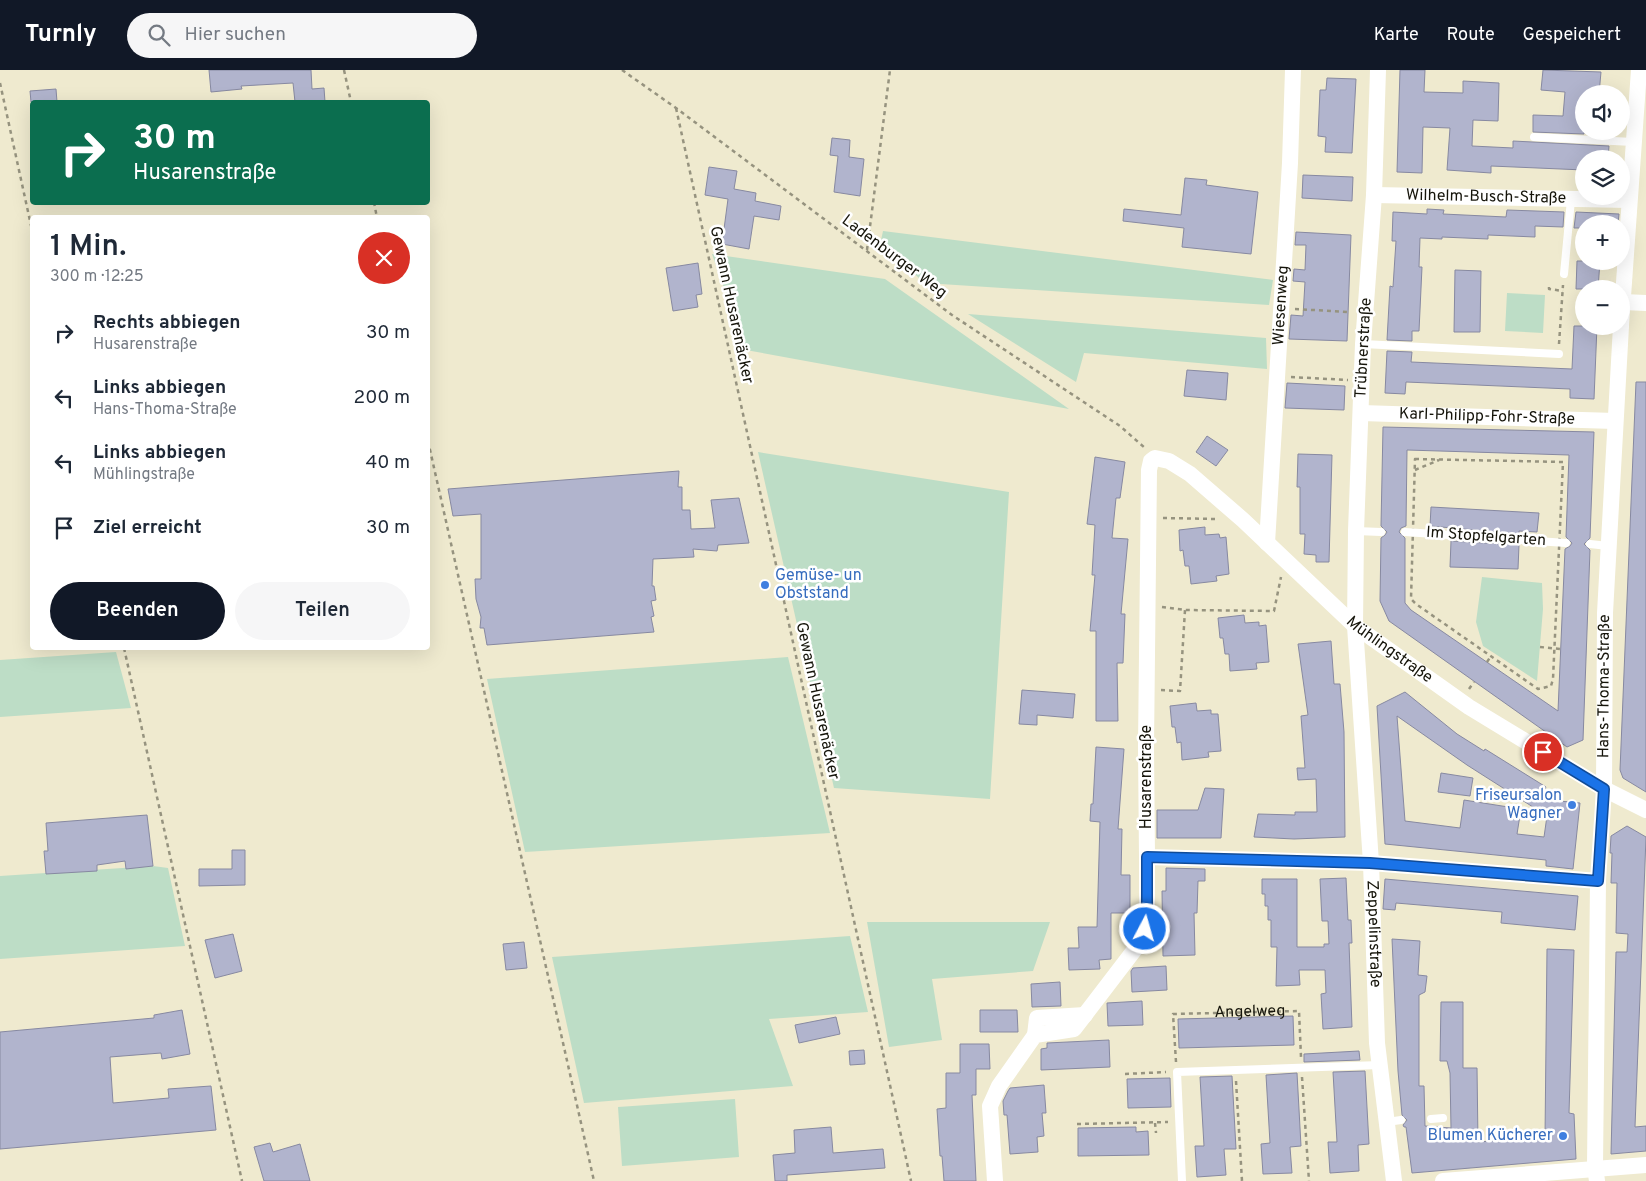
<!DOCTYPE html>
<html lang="de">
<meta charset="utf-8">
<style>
:root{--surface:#fff;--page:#f6f6f7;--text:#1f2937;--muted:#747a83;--accent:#111827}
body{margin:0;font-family:Overpass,sans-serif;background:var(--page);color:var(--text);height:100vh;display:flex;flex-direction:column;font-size:19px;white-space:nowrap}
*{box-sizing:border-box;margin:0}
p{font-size:16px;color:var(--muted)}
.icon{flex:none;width:28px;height:28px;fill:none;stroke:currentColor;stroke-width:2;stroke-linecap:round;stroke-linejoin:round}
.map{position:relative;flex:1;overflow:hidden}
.panel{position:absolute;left:30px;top:145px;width:400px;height:435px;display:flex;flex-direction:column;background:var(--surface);border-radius:5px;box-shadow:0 5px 20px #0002}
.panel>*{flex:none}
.guide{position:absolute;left:30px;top:30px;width:400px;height:105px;border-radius:5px;box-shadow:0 5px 20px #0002;background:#0b6e4f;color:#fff;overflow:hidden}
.fabs{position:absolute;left:1575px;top:15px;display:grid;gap:10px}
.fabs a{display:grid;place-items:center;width:55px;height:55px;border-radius:50%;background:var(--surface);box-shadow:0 5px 20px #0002;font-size:25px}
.pin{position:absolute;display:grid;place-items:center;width:42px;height:42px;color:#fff;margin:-21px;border:2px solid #fff;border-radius:50%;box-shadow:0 1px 5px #0007}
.me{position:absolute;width:55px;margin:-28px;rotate:6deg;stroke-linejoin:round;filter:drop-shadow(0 0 4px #0008)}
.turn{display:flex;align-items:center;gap:18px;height:105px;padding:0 20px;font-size:22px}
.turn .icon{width:65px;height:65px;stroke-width:2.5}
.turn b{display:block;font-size:35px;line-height:42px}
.round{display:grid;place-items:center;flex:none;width:52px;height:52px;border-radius:26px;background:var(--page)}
.head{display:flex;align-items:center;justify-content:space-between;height:85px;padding:0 20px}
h1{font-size:30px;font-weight:600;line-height:38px}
.button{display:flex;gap:10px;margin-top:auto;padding:10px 20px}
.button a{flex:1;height:58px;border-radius:30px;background:var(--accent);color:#fff;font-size:20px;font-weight:600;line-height:58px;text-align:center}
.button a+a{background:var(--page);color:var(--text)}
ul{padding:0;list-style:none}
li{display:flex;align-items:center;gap:15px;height:65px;padding:0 20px}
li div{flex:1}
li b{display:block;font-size:19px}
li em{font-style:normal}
header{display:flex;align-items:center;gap:30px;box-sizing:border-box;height:70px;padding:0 25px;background:var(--accent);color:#fff}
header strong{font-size:24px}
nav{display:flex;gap:28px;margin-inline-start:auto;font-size:18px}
.search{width:350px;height:45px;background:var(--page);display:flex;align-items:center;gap:12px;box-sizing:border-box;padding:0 18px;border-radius:28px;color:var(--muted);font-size:19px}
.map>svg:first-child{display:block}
.green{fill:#bdddc6}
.building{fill:#b1b4cd;stroke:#8789a1;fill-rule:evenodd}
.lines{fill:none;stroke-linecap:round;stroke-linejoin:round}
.path{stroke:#96937f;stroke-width:2.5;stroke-dasharray:4 4;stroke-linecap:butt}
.lane{stroke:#fff;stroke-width:8}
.street{stroke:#fff;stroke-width:16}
.route-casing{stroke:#114b97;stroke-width:12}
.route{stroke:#1a73e8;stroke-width:9}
.shop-dot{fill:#3f7fe0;stroke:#fff;stroke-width:2}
.labels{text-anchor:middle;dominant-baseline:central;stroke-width:5;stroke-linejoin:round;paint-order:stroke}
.street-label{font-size:16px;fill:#15140a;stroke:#fff}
.shop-label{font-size:16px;fill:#366cbe;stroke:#fff;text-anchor:end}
</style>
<header>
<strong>Turnly</strong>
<div class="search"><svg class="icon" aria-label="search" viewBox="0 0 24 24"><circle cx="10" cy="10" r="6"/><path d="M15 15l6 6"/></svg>Hier suchen</div>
<nav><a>Karte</a><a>Route</a><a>Gespeichert</a></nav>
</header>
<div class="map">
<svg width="1646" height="1111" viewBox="0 0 1646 1111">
<rect width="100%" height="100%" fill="#efeacf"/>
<path class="green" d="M883 161 1273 210 1269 235 925 213 880 175Z
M712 184 885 209 1069 339 735 278 726 224Z
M1507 223 1545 225 1543 263 1505 261Z
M968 244 1266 268 1267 299 1084 283 1076 312Z
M758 382 1009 422 990 729 834 718Z
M1482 507 1542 513 1543 539 1537 611 1483 576 1476 552Z
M116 582 131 638 0 647V590Z
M788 587 830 763 525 782 487 609Z
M153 796 168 798 185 876 0 889V806Z
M867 852H1050L1033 901 932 909 942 970 889 977Z
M850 866 868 942 769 949 793 1016 584 1033 552 887Z
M735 1029 739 1087 622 1096 618 1037Z"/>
<path class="building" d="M209 0H311L312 19 324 18 325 32H295L293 13 241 16 242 19 211 22Z
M1400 0H1425L1424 22 1463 23V11L1499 13 1498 51 1473 50 1472 76 1513 78V71L1609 76 1608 89H1584V100L1491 96V103L1447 100 1450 58 1423 57 1422 103 1397 102Z
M1543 0 1601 2 1599 24H1584V64L1533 62V45L1563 46 1565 22 1541 20Z
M1327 8 1356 9 1352 83 1325 82 1326 67 1318 66 1320 20H1326Z
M56 19 57 32H31L30 21Z
M832 68 850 70 849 87 864 89 860 126 834 122 838 86 830 85Z
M709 97 737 101 734 119 756 123 755 131 781 136 779 150 754 146 749 179 722 174 728 129 705 125Z
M1303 105 1353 107 1352 131 1302 128Z
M1185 108 1207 110 1206 115 1258 122 1251 184 1182 177 1184 158 1123 151 1124 139 1181 145Z
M1427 139 1444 140 1443 144 1506 147 1507 140 1564 142 1563 157 1535 156V167L1488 165V169L1442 167V169L1420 168 1419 197H1422L1419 261H1412V271L1387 270 1390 216 1393 217 1396 171H1392L1393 142 1427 144Z
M1576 142 1619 144 1618 154H1584V158H1574Z
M1296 162 1351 165 1347 271 1289 269 1291 245 1303 246 1305 212 1293 211 1294 199 1305 200 1306 175H1295Z
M1577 191H1600L1598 219H1576Z
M698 193 702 224 696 225 698 237 673 241 666 198Z
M1455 200 1481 201 1480 262H1454Z
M1574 256H1597L1594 329 1570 328V319L1406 312 1405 324 1385 323 1387 281 1412 282 1411 292 1572 299Z
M1187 300 1228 303 1226 330 1184 326Z
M1636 312H1646V722L1623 708 1620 700Z
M1287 313 1345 316 1344 340 1285 338Z
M1383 357 1594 362 1590 468 1584 474 1590 480 1583 670 1567 677 1389 551 1380 531 1381 468 1385 465 1387 462 1381 456ZM1407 380 1569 385 1566 467 1572 473 1570 476 1565 479 1558 641 1411 540 1405 533V468L1399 462 1401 458 1406 456Z
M1207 366 1228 380 1216 396 1196 382Z
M1298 384 1332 385 1329 492H1316V485L1304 484 1305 464H1300V417H1297Z
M1095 387 1125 392 1120 428H1116L1112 468 1128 469 1121 544H1125L1123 593H1117L1118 651H1096V561H1090L1095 505H1092L1095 455 1087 454Z
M679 401 678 417H682V440H690L691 459 715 458 711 430 739 428 749 473 718 475 717 481 693 479 694 487 653 489 652 516H654L656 530 651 531 654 546 651 547 654 562 487 575 484 558H480L481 547 476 529 475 509H481V444L453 446 448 419Z
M1431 437 1539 443 1537 462 1519 461V464L1430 456Z
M1205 457V465L1219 464 1220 468 1226 467 1229 504 1216 506 1217 511 1191 514 1189 496H1185L1183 480 1180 481 1179 460Z
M1451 471 1519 475 1518 499 1450 497Z
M1244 545 1245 553 1259 552V556L1266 555 1269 592 1256 593 1257 599 1230 601 1229 584H1225L1223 568H1220L1218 548Z
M1331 571 1334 614H1340L1344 662 1345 767 1294 769 1254 767 1258 744 1295 745V742H1317L1316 709 1298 710 1297 698H1305L1301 646 1308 645 1298 574Z
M1022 620 1075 624 1073 648 1037 645V655L1019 654Z
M1405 622 1457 664 1484 681 1485 679 1546 717 1539 729 1580 733 1573 799 1546 796V790L1385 774 1377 636ZM1397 646 1467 695 1547 746 1544 767 1517 764 1521 739 1464 730 1460 758 1405 751Z
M1196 633 1197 641 1211 640V644H1218L1221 681 1208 682 1209 687 1182 690 1181 672 1177 673 1175 657H1172L1170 636Z
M1096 677 1124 679 1118 759H1122L1121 805H1130V843H1111V889L1099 890 1100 899 1069 900 1068 878H1079L1078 857H1097L1100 752 1090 751 1091 734H1093Z
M1441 703 1473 708 1470 726 1438 722Z
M1205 718 1224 719 1221 768H1157V740H1198Z
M147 745 153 796 126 799 125 791 97 795V801L46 804 44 781H48L46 753Z
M1627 756 1646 767 1635 1057 1646 1056V1081L1611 1084 1616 882H1627L1628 864 1616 863 1617 813H1611L1612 783H1610L1611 766Z
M232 780H245V815L199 816V799H232Z
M1166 798 1205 799V811H1198L1197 843H1194L1195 885 1163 886 1162 821H1166Z
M1346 808 1348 850H1351L1352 873H1349L1352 957 1323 959 1321 924 1326 923 1325 900H1299L1300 915 1276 916 1277 877H1271V850H1268V836H1265V824H1262V809H1297V877H1324V874H1329L1328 851H1322L1320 809Z
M1385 809 1578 826 1575 860 1501 853 1502 842 1396 833 1395 840 1383 839Z
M233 864 242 901 215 908 205 870Z
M1392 869 1420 871 1418 905 1427 906 1425 922 1419 925V1016H1424L1425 1056 1451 1058 1450 1003 1447 991H1440L1441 932H1463V998H1477L1478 1072 1545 1067 1547 879 1574 880 1569 1043 1574 1044 1576 1089 1412 1103 1406 1057H1404L1403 1055 1407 1050 1402 1045 1398 1001Z
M524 872 527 898 506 900 503 874Z
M1166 896 1167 920 1132 922 1131 901 1133 898Z
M1060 912 1061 936 1032 937 1031 914Z
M1142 931 1143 955 1108 956 1107 933Z
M182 940 190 984 162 989 161 983 110 987 113 1033 169 1028 168 1019 211 1016 216 1060 0 1079V962L154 948V945Z
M980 940H1017L1018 962H980Z
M1293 946 1294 975 1179 978 1178 949Z
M836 947 840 964 799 973 795 955Z
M1109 970 1110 997 1041 1000V979L1047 978V973Z
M960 974H989L990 999H976V1025H972L976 1111H944L942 1086H940L937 1039 946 1038V1003H960Z
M864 980 865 994 850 995 849 981Z
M1359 981 1360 990 1304 992V984Z
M1365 1001 1369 1074 1358 1075 1359 1101 1330 1103 1328 1072H1337L1333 1002Z
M1297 1003 1301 1076 1290 1077 1292 1103 1263 1104 1261 1074 1270 1073 1266 1005Z
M1232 1006 1236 1079H1224L1226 1105 1197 1107 1195 1076H1204L1200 1007Z
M1170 1008 1171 1037 1128 1038 1127 1009Z
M1044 1015 1046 1043H1042L1044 1066 1037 1067 1038 1082 1010 1084 1007 1045H1004L1003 1031 1008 1021 1010 1018Z
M831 1057 833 1083 883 1079 885 1098 787 1105V1111H775L773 1085 795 1083 794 1060Z
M1136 1057V1062L1148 1061 1149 1085 1078 1086V1058Z
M270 1073 273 1082 300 1074 310 1111H264L254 1077Z"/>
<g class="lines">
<g class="path">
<path d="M344 0 351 32"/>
<path d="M622 0 676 38 952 245 1120 356 1145 378"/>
<path d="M0 13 32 160"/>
<path d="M676 38 911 1111"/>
<path d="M374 132 377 148"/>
<path d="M867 180 890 0"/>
<path d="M1549 217V219L1563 221"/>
<path d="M1295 239 1349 242"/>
<path d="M1559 274 1563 215"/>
<path d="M1291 307 1348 310"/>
<path d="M428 371 594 1111"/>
<path d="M1415 389 1563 392 1553 609 1551 616 1538 619 1416 534 1411 529Z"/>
<path d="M1415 400 1439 390"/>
<path d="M1163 448 1217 449"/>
<path d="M1162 537 1185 540 1274 541 1281 507"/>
<path d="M1540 577 1561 579"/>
<path d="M124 578 242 1111"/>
<path d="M1487 592 1491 586"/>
<path d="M1469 619 1474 612"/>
<path d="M1161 620 1180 621 1185 540"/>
<path id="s1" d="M1176 992 1173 944 1299 941 1301 987"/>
<path d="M1125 1004 1166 1002"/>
<path d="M1302 1007 1309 1111"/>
<path d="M1236 1011 1242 1111"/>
<path d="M1155 1053 1156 1063"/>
<path d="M1077 1054 1168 1052"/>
</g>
<path class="lane" d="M1534 67 1633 72
M1564 204 1571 130
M1363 274 1559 284
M1356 461 1381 462
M1405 462 1566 473
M1590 474 1608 476
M1431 1049 1443 1048
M1387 1052 1401 1050
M1182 1111 1177 1002 1380 995"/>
<g class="street">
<path id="s2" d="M1378 0 1374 125 1363 274 1356 461 1355 556 1371 793 1377 973 1394 1111"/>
<path id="s3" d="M1374 125 1629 130"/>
<path d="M1623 232 1646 233"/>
<path d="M1621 255 1639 0"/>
<path id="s4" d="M1361 343 1615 351"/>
<path id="s5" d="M1267 473 1290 93 1293 0"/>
<path id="s6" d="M1598 811 1371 793 1147 787 1146 677 1149 400 1151 391 1155 388 1169 391 1190 404 1243 450 1355 556 1469 637 1604 719 1646 740"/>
<path d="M1035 965 1037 948 1085 945"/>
<path d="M995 1111 990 1036 999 1016 1035 965 1074 959 1142 870 1147 848V787"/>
<path d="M1443 1111 1646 1095"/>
<path id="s7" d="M1597 1111 1595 1097 1598 811 1604 719 1605 543 1621 256"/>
</g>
</g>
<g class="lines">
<g class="route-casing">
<path id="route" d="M1145 859 1147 848V787L1370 793 1598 811 1604 719 1543 682"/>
</g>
<use href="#route" class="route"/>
</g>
<g class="shop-dot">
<circle cx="765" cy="515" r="5"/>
<circle cx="1572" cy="735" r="5"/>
<circle cx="1563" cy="1066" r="5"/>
</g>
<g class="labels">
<g class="street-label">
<text stroke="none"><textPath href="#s3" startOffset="112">Wilhelm-Busch-Straße</textPath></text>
<text transform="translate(894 187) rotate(37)">Ladenburger Weg</text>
<text transform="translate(731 235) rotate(78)">Gewann Husarenäcker</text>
<text stroke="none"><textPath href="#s5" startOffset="238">Wiesenweg</textPath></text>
<text transform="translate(1364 278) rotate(-87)">Trübnerstraße</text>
<text stroke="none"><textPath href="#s4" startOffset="126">Karl-Philipp-Fohr-Straße</textPath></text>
<text transform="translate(1486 467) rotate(4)">Im Stopfelgarten</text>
<text stroke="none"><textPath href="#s6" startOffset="1158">Mühlingstraße</textPath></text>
<text stroke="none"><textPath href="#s7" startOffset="495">Hans-Thoma-Straße</textPath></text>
<text transform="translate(817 631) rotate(78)">Gewann Husarenäcker</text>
<text transform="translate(1147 707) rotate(-90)">Husarenstraße</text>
<text stroke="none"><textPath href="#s2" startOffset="865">Zeppelinstraße</textPath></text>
<text stroke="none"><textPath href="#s1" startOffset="125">Angelweg</textPath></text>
</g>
<g class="shop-label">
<text x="775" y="506" text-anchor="start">Gemüse- un<tspan x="775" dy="18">Obststand</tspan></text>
<text x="1562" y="726">Friseursalon<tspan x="1562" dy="18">Wagner</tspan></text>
<text x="1553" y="1066">Blumen Kücherer</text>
</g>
</g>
</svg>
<div class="fabs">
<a><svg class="icon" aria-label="sound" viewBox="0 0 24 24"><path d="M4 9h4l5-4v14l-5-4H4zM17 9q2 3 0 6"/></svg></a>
<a><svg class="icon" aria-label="layers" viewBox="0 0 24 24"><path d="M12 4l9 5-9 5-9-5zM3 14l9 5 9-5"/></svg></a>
<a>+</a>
<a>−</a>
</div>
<div class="pin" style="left:1543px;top:682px;background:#d93025"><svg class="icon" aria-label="arrive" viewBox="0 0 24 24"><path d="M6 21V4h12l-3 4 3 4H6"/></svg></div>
<svg class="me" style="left:1145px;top:859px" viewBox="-20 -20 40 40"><circle r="17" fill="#1a73e8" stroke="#fff" stroke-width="3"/><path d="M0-11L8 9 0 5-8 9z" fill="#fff"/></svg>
<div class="guide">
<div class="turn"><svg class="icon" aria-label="right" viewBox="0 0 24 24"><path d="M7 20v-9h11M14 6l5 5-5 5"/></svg><div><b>30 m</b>Husarenstraße</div></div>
</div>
<section class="panel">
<div class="head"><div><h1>1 Min.</h1><p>300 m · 12:25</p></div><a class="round" style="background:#d93025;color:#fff"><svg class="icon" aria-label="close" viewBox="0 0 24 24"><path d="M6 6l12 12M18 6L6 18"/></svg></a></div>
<ul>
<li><svg class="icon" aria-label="right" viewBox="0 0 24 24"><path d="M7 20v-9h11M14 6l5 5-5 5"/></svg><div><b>Rechts abbiegen</b><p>Husarenstraße</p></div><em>30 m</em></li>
<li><svg class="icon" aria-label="left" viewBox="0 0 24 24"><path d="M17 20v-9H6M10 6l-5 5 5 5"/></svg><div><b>Links abbiegen</b><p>Hans-Thoma-Straße</p></div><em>200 m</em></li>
<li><svg class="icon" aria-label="left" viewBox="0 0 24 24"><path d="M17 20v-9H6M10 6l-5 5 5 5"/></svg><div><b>Links abbiegen</b><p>Mühlingstraße</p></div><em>40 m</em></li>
<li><svg class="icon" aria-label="arrive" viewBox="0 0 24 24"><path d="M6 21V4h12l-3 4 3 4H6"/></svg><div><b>Ziel erreicht</b></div><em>30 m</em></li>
</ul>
<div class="button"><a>Beenden</a><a>Teilen</a></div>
</section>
</div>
